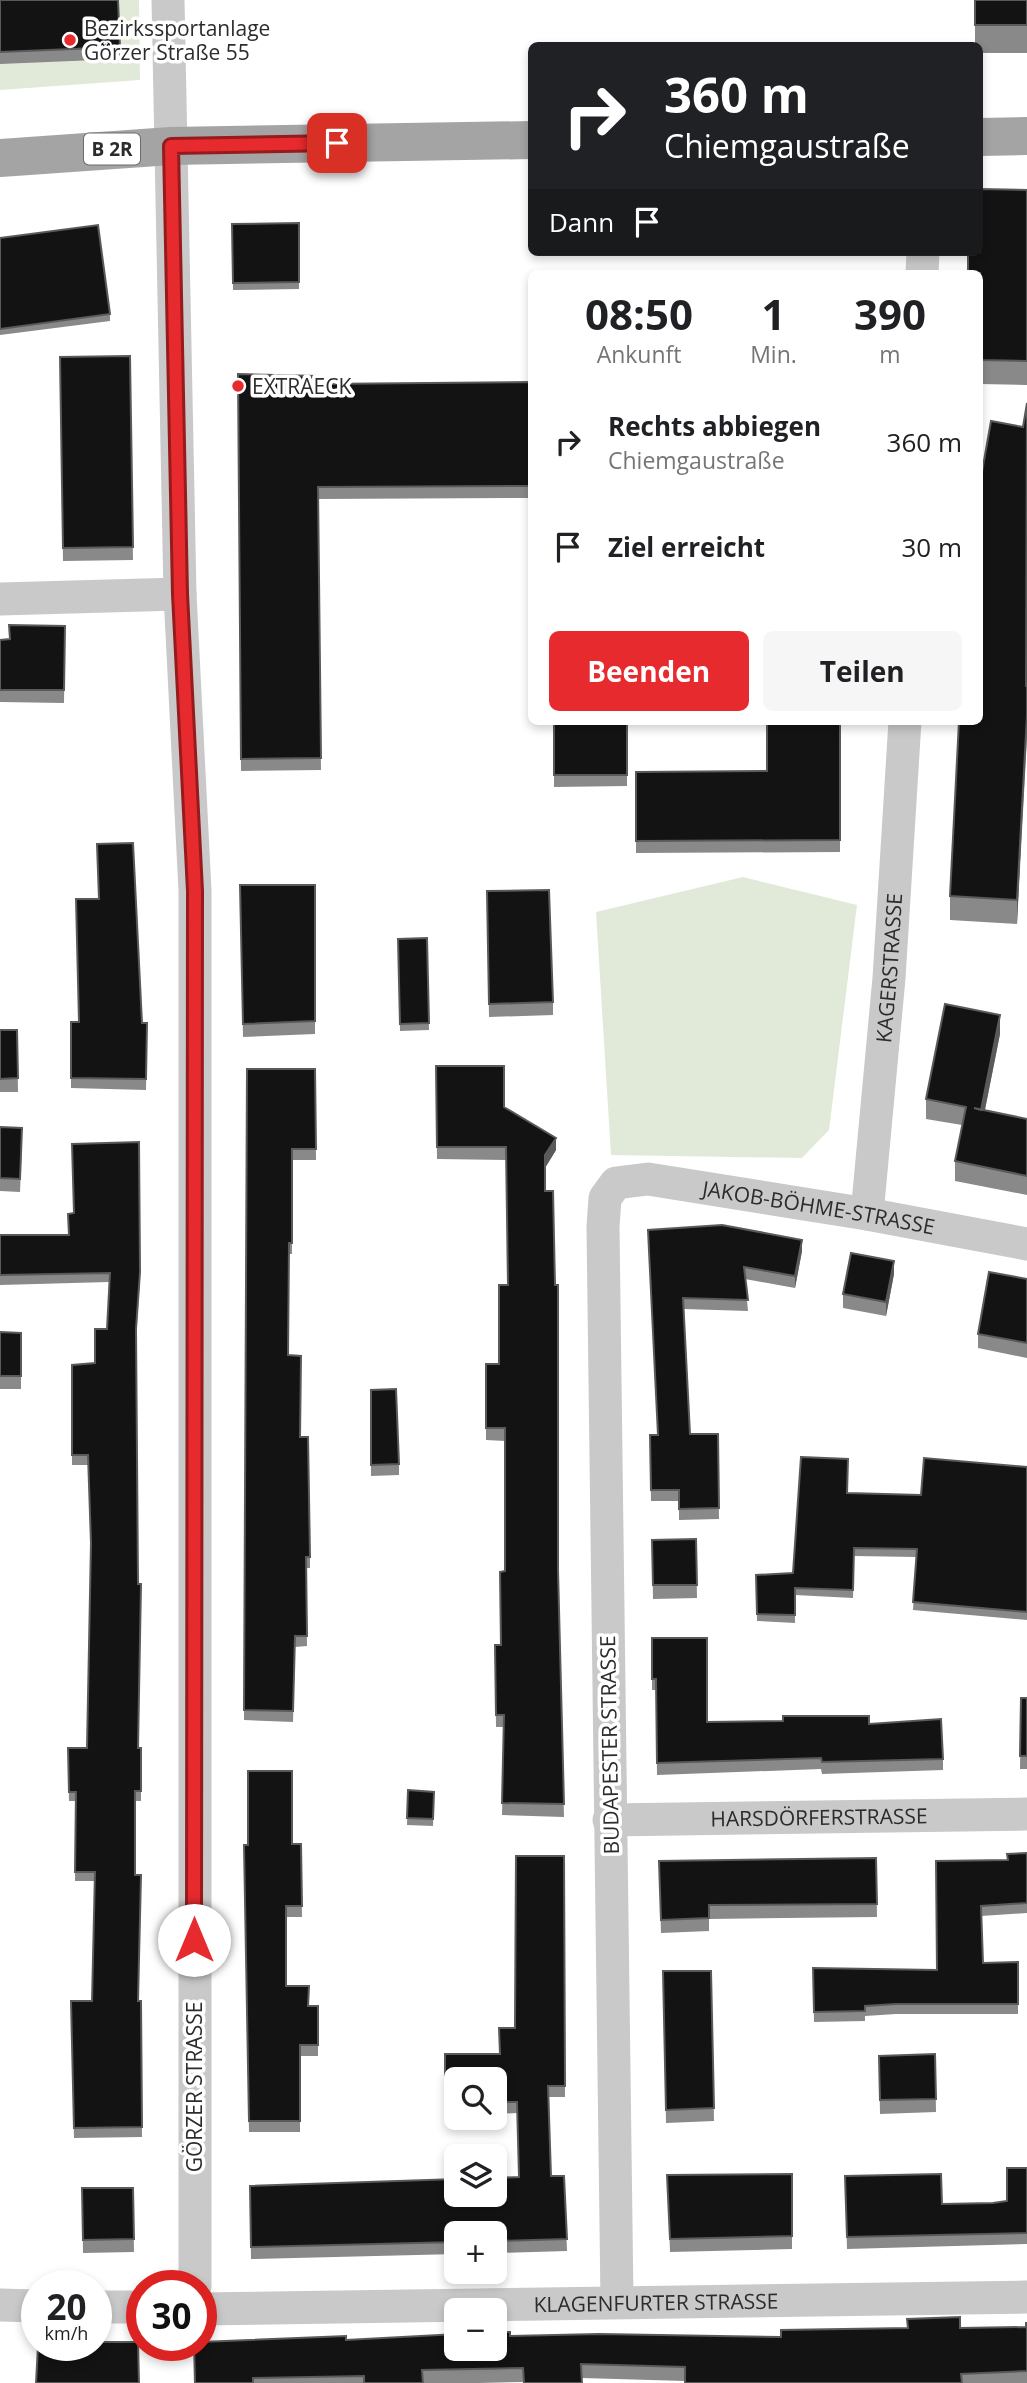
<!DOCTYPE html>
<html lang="de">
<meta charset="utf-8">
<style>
:root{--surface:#fff;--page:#f6f6f6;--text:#202124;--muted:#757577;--accent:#e72a2d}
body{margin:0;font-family:"Open Sans",sans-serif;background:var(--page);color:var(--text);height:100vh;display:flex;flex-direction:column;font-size:26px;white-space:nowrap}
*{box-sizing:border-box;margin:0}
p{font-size:23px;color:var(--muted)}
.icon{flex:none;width:38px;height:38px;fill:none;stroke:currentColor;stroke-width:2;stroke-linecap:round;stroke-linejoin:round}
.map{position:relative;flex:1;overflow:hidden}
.side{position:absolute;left:528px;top:270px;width:455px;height:455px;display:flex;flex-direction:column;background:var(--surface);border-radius:10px;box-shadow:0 4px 10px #0003}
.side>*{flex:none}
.hud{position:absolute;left:528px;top:42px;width:455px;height:214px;border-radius:10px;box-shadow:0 4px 10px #0003;background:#202124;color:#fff;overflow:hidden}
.fabs{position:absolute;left:444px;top:2067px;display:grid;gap:14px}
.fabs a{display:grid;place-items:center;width:63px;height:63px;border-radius:10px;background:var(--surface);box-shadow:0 4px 10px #0003;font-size:35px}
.speed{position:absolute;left:21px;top:2270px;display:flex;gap:14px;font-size:35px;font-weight:700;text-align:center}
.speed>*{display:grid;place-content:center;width:91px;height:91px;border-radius:50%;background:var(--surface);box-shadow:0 4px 10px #0003;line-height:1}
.speed small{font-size:18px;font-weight:400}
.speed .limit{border:10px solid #d22;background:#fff;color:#111}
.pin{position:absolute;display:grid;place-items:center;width:60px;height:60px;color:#fff;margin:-30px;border-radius:14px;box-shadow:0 4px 10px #0006}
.me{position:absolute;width:77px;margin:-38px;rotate:0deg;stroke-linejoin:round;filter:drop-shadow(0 0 5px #0008)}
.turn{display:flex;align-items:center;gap:24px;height:147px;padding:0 21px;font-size:32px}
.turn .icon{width:91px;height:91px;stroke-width:2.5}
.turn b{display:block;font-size:49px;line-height:60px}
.then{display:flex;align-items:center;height:66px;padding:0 21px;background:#0003;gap:14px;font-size:26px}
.eta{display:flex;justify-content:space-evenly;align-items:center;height:119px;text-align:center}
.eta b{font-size:42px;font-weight:700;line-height:49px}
.primary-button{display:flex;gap:14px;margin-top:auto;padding:14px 21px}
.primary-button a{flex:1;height:80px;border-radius:10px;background:var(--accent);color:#fff;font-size:28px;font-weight:700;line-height:80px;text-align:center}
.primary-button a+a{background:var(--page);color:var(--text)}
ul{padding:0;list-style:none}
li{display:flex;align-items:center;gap:21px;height:105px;padding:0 21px}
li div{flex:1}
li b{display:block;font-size:26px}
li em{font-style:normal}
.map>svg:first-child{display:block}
.green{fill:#e1ead8}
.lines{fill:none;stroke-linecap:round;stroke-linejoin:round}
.minor{stroke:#c9c9c9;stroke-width:33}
.primary{stroke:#a4a4a4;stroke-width:38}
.wall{fill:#898989}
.shaded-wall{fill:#5a5a5a}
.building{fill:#131313;stroke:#5a5a5a;stroke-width:2}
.route-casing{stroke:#961b1d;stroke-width:18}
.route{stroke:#e72a2d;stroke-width:12}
.poi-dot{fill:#e72a2d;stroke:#fff;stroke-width:2.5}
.labels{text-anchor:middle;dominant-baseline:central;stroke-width:7;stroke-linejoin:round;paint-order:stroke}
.shield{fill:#fff;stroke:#6b6b6b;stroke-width:2}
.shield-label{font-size:19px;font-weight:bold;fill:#2c2c2c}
.poi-label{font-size:21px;fill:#2c2c2c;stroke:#fff;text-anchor:start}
.street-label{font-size:21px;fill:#2c2c2c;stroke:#fff}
</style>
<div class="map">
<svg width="1027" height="2383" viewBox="0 0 1027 2383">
<rect width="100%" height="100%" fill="#fff"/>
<path class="green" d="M0 0H139L140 80 0 90Z
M743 877 857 905 829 1130 802 1158 611 1155 596 912Z"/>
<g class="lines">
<g class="minor">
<path d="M168 0 180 594 195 891V2286"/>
<path d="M922 273 923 252"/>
<path d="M0 599 180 594"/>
<path id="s1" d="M867 1214 889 978 905 721"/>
<path id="s2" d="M609 1820 1027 1814"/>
<path id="s3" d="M617 2302 603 1227 605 1198 616 1183 648 1179 867 1214 1027 1244"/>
<path d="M0 2305 37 2306"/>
<path d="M96 2307H142"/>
<path id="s4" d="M201 2309 1027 2297"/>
</g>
<path class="primary" d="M980 137 1027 136
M0 158 171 146 532 140"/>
</g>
<path class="wall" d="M0 0 120 47V59L0 64Z
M975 0H1027V53H980V46H975Z
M1027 190V385L980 384V273Z
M299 223V289L233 290 232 224Z
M0 238 110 314V321L0 335Z
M130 356 133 560 63 561 60 357Z
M238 374 317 384 532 382V498L318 499 321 770 241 771Z
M1027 403V738L1017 924 950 920V896L982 472 1023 427Z
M65 626 64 703 0 702V640L9 639Z
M554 721H627V786L554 787Z
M840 721V852L636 853V772L767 771Z
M240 885H315V1034L243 1037Z
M487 891 553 1002V1015L489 1017Z
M427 938 429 1030 400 1031 398 939Z
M71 1022 147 1023 146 1090 71 1088Z
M0 1030H17L18 1092H0Z
M1000 1034 985 1110 1027 1119V1195L955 1181V1161L962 1125 926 1119V1099Z
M436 1066 504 1107 556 1150 545 1168V1191L558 1571 564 1817 502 1815 504 1727H496L495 1645H501L505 1571V1441L486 1440V1364H499L508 1285 506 1160 437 1159Z
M247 1069H315L316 1160H292V1254H289L288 1355 300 1437 310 1557V1568H306L307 1646 295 1647 293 1722 244 1720Z
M0 1127 22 1141 20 1192 0 1191Z
M648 1230 802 1251 795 1288 745 1279 748 1311 684 1309 690 1434H718L719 1519 679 1520V1501H651L650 1435H658Z
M0 1235 140 1281 136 1338 138 1748H141V1801H135V1875L139 2001H141L142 2137 74 2138 71 2001H92L95 1881H75L76 1801H69L68 1748H87L91 1549 88 1465H72V1365L95 1363 107 1329 109 1282 0 1285Z
M894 1274 886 1316 843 1308V1294Z
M1027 1279V1358L978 1348V1334Z
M0 1332 21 1333V1389H0Z
M371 1390 399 1464V1475L371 1476Z
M1027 1467V1620L913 1610 916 1557 854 1556 853 1598 795 1595V1623L757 1621 756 1575 793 1573 847 1493 921 1495Z
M696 1539 697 1598 653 1599 652 1540Z
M652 1638 707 1722 869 1724 943 1759V1770L822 1774 821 1769 657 1775 656 1690H652Z
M1021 1698H1027V1769H1020Z
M408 1790 434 1792 433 1826 407 1825Z
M301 1844 302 1917H286V1986L309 2006H318V2056H300V2132H249L244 1856 248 1845Z
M1027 1853V1913L981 1916 983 1963 1018 1962V2014H896L865 2016V2021L814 2022 813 1968 937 1970 1008 1860Z
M564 1856 565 2097H549L551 2176H564L567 2251 495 2253V2233H457V2254L251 2259 250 2186 519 2177 517 2113 495 2114V2079H457V2114H445V2054H500L515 2028Z
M876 1858 877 1917 709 1919V1931L661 1933 659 1861Z
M663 1971H711L714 2121 666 2123Z
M935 2054 936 2112 880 2114 879 2056Z
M1027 2168V2244L847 2249 845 2176 942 2204 993 2203 1007 2201Z
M792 2174V2249L670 2252 667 2175Z
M82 2188H133L134 2252 83 2253Z
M1027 2323V2383H685V2381L582 2378 523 2382 479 2383H195L346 2340 510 2336 781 2337 960 2328 1026 2327Z"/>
<path class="shaded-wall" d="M1026 715V738L1017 924V900Z
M1000 1015V1034L981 1129V1110Z
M556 1138V1150L545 1168V1155Z
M802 1240V1251L795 1288V1276Z
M894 1261V1274L886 1316V1302Z"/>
<path class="building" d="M0 0H118L120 47 0 52Z
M975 0H1027V25H975Z
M980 189 1027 190V361L980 360V273H968V252H980Z
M299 223V282L233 283 232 224Z
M98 225 110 314 0 329V238Z
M130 356 133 547 63 548 60 357Z
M238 374 318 376 317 384 532 382V486L318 487 321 758 241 759Z
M1027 403 1026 686H1027V715L1017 900 950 896 959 721H980V471L982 472 991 421 1023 427Z
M9 625 65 626 64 690H0V640L10 639Z
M554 721H627V775H554Z
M767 721H840V840L636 841V772L767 771Z
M133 843 142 1023H147L146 1079 71 1078V1022H79L76 899H99L97 844Z
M240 885H315V1021L243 1024Z
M549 890 553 1002 489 1004 487 891Z
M427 938 429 1023 400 1024 398 939Z
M945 1004 1000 1015 981 1110 974 1108 1027 1119V1176L955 1161 966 1107 926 1099Z
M0 1030H17L18 1078 0 1079Z
M436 1066H504V1107L556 1138 545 1155V1191H553L555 1285H558V1570L564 1804 502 1803 504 1715H496L495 1645H501L500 1572 505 1571V1428H486V1364H499V1285H508L506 1147H437Z
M247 1069H315L316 1149H292V1243H289L288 1355 301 1356 300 1437H308L310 1557H306L307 1636H295L293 1711 244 1710Z
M0 1127 22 1128 20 1179 0 1178Z
M139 1142 140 1272 136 1329 138 1584H141L138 1748H141V1791H135V1875H141L138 2001H141L142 2127 74 2128 71 2001H92L95 1872H75L76 1792H69L68 1748H87L91 1543 88 1455H72V1365L95 1363V1329H107L110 1273 0 1275V1235H69L68 1214 74 1213 72 1144Z
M722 1225 802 1240 795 1276 744 1267 748 1300 683 1298 690 1434H718L719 1508 679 1509V1490H651L650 1435H658L648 1230Z
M851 1253 894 1261 886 1302 843 1294Z
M989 1272 1027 1279V1343L978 1334Z
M0 1332 21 1333V1376H0Z
M396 1389 399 1464 371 1465V1390Z
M801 1457 848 1459 847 1493 921 1495 924 1458 1027 1467V1612L913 1602 917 1549 854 1548 853 1590 795 1588V1615L757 1614 756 1575 793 1573Z
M696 1539 697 1585H653L652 1540Z
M652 1638H707V1722L783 1721V1716H869V1724L941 1719 943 1759 822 1762 821 1758 657 1763 656 1679H652Z
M1021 1698H1027V1756H1020Z
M248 1771H292V1844H301L302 1906H286V1986H309L308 2006H318V2045H300V2121H249L244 1845H248Z
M408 1790 434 1792 433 1819 407 1818Z
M1027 1853V1903L981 1906 983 1963 1018 1962V2004H896L865 2006V2011L814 2012 813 1968 937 1970 936 1861 1008 1860 1007 1854Z
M516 1856H564L565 2086H548L551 2176H564L567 2239 495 2241V2233H457V2242L251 2247 250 2186 457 2179V2194H495V2178L519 2177 517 2102H495V2079H457V2102L445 2103V2054H500L499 2028H515Z
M876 1858 877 1904 709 1905V1918L661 1920 659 1861Z
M663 1971H711L714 2108 666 2110Z
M935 2054 936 2099 880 2100 879 2056Z
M1007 2168H1027V2233L847 2237 845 2176 941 2174 942 2204 993 2203 1007 2201Z
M792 2174V2236L670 2239 667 2175Z
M82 2188H133L134 2239 83 2240Z
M960 2317V2328L1026 2327V2323H1027V2371L961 2374 962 2383H685V2367L581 2364 582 2383H524L523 2368 422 2370 423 2383H364V2376L253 2378V2383H195L194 2345H201V2342L346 2336V2340L457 2334V2348H495V2332H510V2336L599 2334 781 2337V2330L908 2328 907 2319Z
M96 2342H138L139 2383H36L38 2346 82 2348V2345H96Z"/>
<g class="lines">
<g class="route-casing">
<path id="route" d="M194 1940 195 891 180 594 171 146 337 143"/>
</g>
<use href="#route" class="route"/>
</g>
<g class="poi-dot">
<circle cx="70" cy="40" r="7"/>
<circle cx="238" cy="386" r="7"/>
</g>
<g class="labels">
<rect class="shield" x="84" y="133.5" width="56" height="31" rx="5"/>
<g class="shield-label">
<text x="112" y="149">B 2R</text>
</g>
<g class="poi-label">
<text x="84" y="28">Bezirkssportanlage<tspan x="84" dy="24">Görzer Straße 55</tspan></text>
<text x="252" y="386">EXTRAECK</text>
</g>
<g class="street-label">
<text stroke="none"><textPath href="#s1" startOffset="247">KAGERSTRASSE</textPath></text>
<text stroke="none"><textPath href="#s3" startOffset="1328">JAKOB-BÖHME-STRASSE</textPath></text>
<text transform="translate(609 1745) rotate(-91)">BUDAPESTER STRASSE</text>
<text stroke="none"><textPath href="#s2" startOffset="210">HARSDÖRFERSTRASSE</textPath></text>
<text transform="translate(194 2087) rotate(-90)">GÖRZER STRASSE</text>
<text stroke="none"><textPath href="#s4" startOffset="455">KLAGENFURTER STRASSE</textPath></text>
</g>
</g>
</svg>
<div class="fabs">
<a><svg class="icon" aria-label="search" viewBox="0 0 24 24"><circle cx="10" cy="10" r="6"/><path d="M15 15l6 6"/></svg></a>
<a><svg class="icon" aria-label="layers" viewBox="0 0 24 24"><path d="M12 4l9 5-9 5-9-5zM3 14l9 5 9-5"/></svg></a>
<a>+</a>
<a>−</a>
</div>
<div class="speed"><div>20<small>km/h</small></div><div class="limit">30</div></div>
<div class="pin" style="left:337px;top:143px;background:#d93025"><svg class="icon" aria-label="arrive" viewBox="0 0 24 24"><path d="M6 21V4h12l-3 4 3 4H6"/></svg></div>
<svg class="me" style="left:194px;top:1940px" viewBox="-20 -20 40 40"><circle r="19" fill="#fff"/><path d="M0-13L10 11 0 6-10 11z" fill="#e72a2d"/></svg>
<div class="hud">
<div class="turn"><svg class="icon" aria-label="right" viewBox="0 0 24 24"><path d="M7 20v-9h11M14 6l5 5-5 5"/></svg><div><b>360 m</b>Chiemgaustraße</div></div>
<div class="then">Dann<svg class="icon" aria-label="arrive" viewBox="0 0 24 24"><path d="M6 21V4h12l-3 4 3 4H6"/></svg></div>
</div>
<section class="side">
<div class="eta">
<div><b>08:50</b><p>Ankunft</p></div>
<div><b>1</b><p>Min.</p></div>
<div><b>390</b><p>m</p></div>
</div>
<ul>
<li><svg class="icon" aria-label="right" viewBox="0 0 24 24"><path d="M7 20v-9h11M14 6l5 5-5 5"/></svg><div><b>Rechts abbiegen</b><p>Chiemgaustraße</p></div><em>360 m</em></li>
<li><svg class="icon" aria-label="arrive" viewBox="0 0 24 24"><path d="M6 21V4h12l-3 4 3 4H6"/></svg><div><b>Ziel erreicht</b></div><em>30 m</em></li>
</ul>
<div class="primary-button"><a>Beenden</a><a>Teilen</a></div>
</section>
</div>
